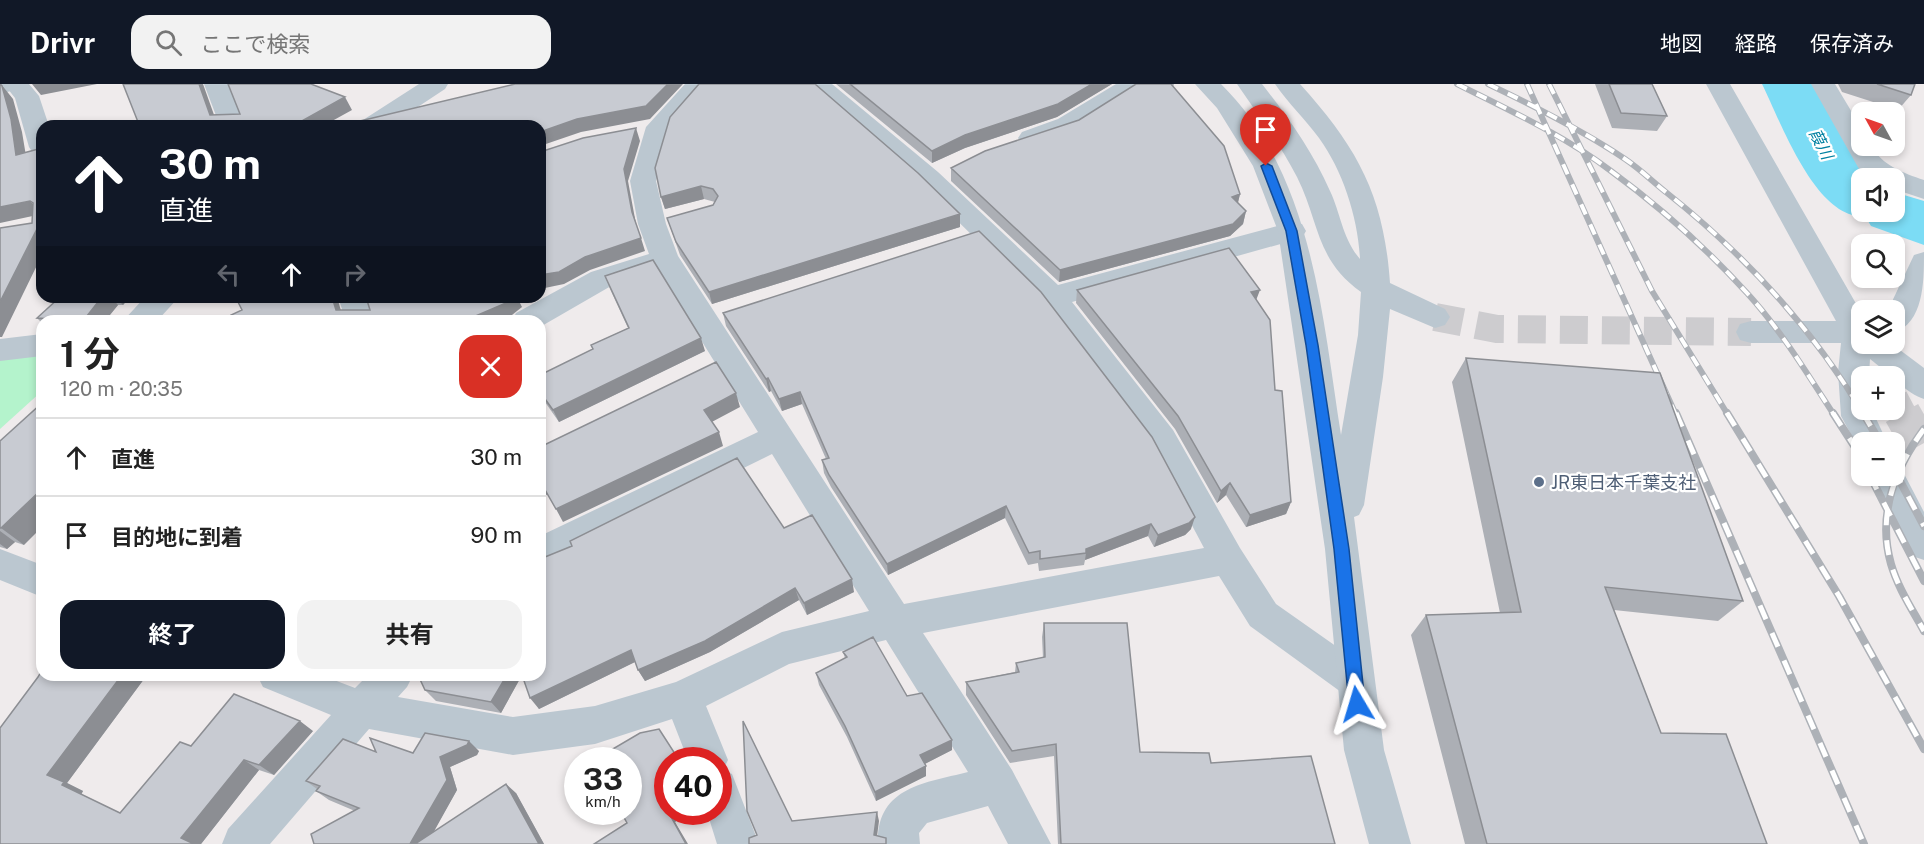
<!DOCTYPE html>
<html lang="ja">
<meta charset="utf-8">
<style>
:root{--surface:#fff;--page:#f2f2f2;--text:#222;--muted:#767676;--line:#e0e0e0;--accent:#111827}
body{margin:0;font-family:"Public Sans","Noto Sans JP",sans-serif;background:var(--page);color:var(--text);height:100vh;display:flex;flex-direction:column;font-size:22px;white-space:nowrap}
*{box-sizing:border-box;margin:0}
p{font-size:20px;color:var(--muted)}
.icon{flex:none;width:33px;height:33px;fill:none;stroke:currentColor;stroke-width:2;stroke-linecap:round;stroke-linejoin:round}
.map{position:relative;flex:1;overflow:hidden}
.drawer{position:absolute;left:36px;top:231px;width:510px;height:366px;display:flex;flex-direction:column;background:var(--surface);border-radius:18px;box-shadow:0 3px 9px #0003}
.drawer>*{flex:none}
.top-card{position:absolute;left:36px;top:36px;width:510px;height:183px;border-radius:18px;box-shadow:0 3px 9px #0003;background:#111827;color:#fff;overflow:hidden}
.needle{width:39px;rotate:310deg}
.controls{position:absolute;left:1851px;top:18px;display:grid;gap:12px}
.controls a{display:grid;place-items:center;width:54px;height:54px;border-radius:12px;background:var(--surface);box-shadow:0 3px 9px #0003;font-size:30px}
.speed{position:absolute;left:564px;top:663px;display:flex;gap:12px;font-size:30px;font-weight:700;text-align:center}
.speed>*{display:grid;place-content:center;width:78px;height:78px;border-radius:50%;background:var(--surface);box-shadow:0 3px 9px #0003;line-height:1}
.speed small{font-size:15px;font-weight:400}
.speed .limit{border:9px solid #d22;background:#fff;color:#111}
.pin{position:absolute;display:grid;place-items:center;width:51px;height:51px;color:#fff;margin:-62px -26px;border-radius:50% 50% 50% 0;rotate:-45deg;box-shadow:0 0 6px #0007}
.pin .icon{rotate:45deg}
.me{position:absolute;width:66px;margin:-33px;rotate:353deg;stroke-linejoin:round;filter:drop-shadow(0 0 4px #0008)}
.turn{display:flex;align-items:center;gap:21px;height:126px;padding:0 24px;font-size:27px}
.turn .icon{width:78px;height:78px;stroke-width:2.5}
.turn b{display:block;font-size:42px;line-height:51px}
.lanes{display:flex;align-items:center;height:57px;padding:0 24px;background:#0003;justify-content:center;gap:30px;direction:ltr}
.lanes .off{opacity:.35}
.round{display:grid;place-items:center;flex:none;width:63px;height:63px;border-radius:18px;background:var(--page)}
.head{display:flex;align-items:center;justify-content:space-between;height:102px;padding:0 24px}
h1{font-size:36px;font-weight:700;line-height:45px}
.action{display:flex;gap:12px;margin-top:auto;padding:12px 24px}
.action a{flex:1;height:69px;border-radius:18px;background:var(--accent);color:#fff;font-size:24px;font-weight:700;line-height:69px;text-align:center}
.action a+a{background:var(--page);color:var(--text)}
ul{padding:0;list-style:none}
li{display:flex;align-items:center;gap:18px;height:78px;padding:0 24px;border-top:2px solid var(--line)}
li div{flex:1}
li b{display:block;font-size:22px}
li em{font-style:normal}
header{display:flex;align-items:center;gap:36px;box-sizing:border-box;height:84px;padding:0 30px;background:var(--accent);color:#fff}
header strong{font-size:28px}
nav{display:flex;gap:33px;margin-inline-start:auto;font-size:21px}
.search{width:420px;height:54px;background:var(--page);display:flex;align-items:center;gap:15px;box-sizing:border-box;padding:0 21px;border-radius:18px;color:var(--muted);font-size:22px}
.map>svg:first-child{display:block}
.green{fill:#b4f3cc}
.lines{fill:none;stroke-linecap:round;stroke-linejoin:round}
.river{fill:#7cdcf5;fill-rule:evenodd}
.tertiary-tunnel-far1{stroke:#cdcccf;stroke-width:28;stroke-dasharray:28 14;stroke-linecap:butt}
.tertiary-tunnel{stroke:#cdcccf;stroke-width:37;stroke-dasharray:37 18;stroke-linecap:butt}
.minor{fill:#bbc7d0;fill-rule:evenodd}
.tertiary{fill:#bbc7d0;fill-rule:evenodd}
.rail-far1-casing{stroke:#adb1b7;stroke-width:6}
.rail-casing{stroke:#adb1b7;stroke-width:8}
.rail-far1{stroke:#fff;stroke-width:4;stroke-dasharray:11;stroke-linecap:butt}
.rail{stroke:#fff;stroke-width:5;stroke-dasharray:15;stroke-linecap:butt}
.wall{fill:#acafb5}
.shaded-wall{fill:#8c8e93}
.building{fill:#c8cbd2;stroke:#8c8e93;stroke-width:1.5}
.route{fill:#1a73e8;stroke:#114b97;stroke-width:1.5}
.service-dot{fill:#5c6f8a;stroke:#fff;stroke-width:2}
.labels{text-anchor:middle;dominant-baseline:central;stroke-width:4.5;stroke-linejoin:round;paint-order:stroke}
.far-water-label{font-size:16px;font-style:italic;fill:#0281a1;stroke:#fff}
.service-label{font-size:18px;fill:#4e5e75;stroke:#fff;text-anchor:start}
</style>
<header>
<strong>Drivr</strong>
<div class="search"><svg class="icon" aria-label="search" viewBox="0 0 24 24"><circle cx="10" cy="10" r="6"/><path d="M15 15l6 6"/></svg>ここで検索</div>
<nav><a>地図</a><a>経路</a><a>保存済み</a></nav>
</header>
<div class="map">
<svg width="1924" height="760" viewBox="0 0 1924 760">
<rect width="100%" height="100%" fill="#efebec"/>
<path class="green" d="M42 267V307L0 345V276Z"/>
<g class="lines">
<path class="river" d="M1762 0H1816L1860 79 1878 94H1862V128H1894V108L1924 117V161L1871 142 1865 132C1816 137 1780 36 1762 0Z"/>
<path class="tertiary-tunnel-far1" d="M1435 233 1497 245 1751 248
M1894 314 1903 331"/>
<path class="tertiary-tunnel" d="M1902 329 1924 368"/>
<path class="minor" d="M4 0H29L39 12 49 42H42V71L33 69 29 63 15 14Z
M204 0H228L246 42H220Z
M419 0H448L445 5 389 42H359L363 36Z
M685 0H711L671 45 656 97 666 140 678 172 904 520 1204 464 1151 364 1042 220 920 100 805 0H832L938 88 1058 201 1292 138 1302 140 1306 147 1302 154 1072 218 1173 346 1240 464 1276 520 1367 584 1373 596 1367 608 1354 614 1341 608 1250 542 1219 492 923 549 1012 686 1051 760H1008L988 722 927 739 919 749 920 760H878C876 703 925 699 968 688L886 556 789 580 706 622 728 676 723 686 732 690 759 760H717L707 728H718V676H688L672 635 595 660 513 671 369 645 270 760H222L228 745 331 631 263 603 257 591H321L355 604 368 591H413L407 603 398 613 513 633 595 622 676 598 782 548 869 527 772 370 540 484V452L758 348 657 185 611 202 540 243V237H512L516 229 591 188 649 170 638 140 630 97 646 43Z
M1116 0H1145L1142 5C1114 23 1055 68 1022 60L1018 54 1022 48 1058 35Z
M1811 0H1835L1862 45V62H1871C1882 81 1903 89 1924 96V115L1894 105V94H1874L1859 85Z
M145 213H179L157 237H123Z
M338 213H368L376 237H346Z
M42 250V272L0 277V255Z
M0 465 42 481V513L0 496Z"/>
<path class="tertiary" d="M0 0H21L18 5 0 10Z
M1195 0H1221C1313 91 1322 231 1341 351L1358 251 1361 208C1315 175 1320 139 1297 93 1280 60 1258 31 1237 0H1262C1288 33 1313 68 1330 107 1341 130 1342 154 1360 175 1358 134 1343 87 1319 54 1305 35 1288 19 1275 0H1300C1358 64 1384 112 1390 199L1445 225 1450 233 1445 241 1435 244 1390 225 1383 293 1364 421 1359 431 1354 433 1384 666 1411 760H1369L1344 666 1325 465 1278 147 1253 82 1217 24Z
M1706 0H1730L1862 230V260H1892L1924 284V315C1907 310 1885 286 1870 275L1869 292H1862V326H1872L1887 358H1862L1860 367 1841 332 1838 288 1841 259H1751L1740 256 1736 248 1740 240 1751 237H1836Z
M1924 168C1924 198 1924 238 1894 249V226H1888L1914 171Z
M1894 381 1900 382 1924 428V476L1912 472 1871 392H1894Z"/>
<g class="rail-far1-casing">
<path id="rail-far1" d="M1457 0C1509 26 1565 52 1611 87 1660 123 1706 164 1747 209 1780 245 1807 289 1834 331
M1488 0C1534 22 1582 46 1625 75 1640 85 1653 98 1667 109 1745 171 1813 245 1864 331
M1527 0 1676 331
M1549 0 1652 207 1728 331"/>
</g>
<g class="rail-casing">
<path id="rail" d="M1676 329 1864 760
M1727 329 1839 512 1924 665
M1833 329 1862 374
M1863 329 1880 358
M1924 345C1895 384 1877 431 1891 480 1898 504 1912 525 1924 547
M1894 386 1924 442
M1870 392 1924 497"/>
</g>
<use href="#rail-far1" class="rail-far1"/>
<use href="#rail" class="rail"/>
</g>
<path class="wall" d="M699 0 960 143 712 220 680 171 667 134 713 121 715 118 704 115 665 125 661 113Z
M836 0H1112L1057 33 965 64 932 79Z
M1136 0H1174L1173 3 1240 110 1238 119 1246 127 1243 140 1230 152 1059 198 951 97V84L1079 36Z
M1595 0H1652L1667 32 1657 47 1612 44Z
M1838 0H1915L1911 11 1898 26 1842 8Z
M605 192 705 267 559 338 540 311V291L593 265 591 261 628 244 610 205Z
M1077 206 1256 216 1275 306 1291 418 1286 430 1246 443 1226 411 1217 419 1175 345 1076 219Z
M60 213H130L123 221H118L105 237H42V239L37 234Z
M723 229 1191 445 1185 451 1154 463 1148 452 1085 476 1084 481 1039 487 1038 479 1028 481 1005 434 888 491 831 403 824 389 822 376 826 375 802 320 782 327 771 307 769 308 726 242Z
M1466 274 1743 517 1718 537 1614 526 1661 649 1767 760H1465L1411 551 1426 531 1500 529 1452 298Z
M0 357 24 461 15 458 7 465 0 463Z
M784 444 854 508 807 531 799 516 710 568 645 597 638 586 635 578 539 625 522 591 501 629 436 617 425 606Z
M1044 539 1140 668 1211 679 1335 760H1058L1054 672 1010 679 966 611V598L1015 588 1016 579 1043 574 1042 553Z
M843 568 907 612 952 656V666L924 680 926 692 876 717 847 653 819 601 816 589 845 574Z
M42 591H147L67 699 83 707 81 710 120 729 191 662 313 647 274 691 259 686 201 760H0L38 593Z
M479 667 477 671 450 683 457 706 433 748 516 709 544 760H314L355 727 329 716 316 707 317 705 306 697 376 668 413 669Z"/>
<path class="shaded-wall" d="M1 0 13 15 22 48 28 84 16 71Z
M32 0H97L41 11Z
M199 0H203L218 42 210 31Z
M668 0H683L650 35 581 48 540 62V48Z
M1092 0H1112L1057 33 965 64 932 79V67L965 51Z
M345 13 352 26 323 42H293Z
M636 44 640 57 628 97 636 140 632 128 624 85Z
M701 102 704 115 665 125 661 113Z
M1240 110 1237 122 1232 113Z
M30 117 42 130 0 139V123Z
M1246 127 1243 140 1230 152 1059 198 1060 186Z
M960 130V143L712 220 709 208Z
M42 135V171L2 253H0V218Z
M641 154 645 167 590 186 564 200 540 205V191L585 173Z
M1260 206 1255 219 1251 208Z
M102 213H111L118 221 105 237H83Z
M115 213H130L123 221Z
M332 213H337L344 237 336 226Z
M513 213H517L522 223 512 231 499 237H464Z
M381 232 384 237H369Z
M701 254 705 267 559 338 553 326Z
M768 294 771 307 769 308 766 295Z
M800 308 802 320 782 327 779 315Z
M736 309 740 323 708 340 704 326Z
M719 348 723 362 563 438 556 425Z
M540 397 548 410 540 414Z
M1230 399 1226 411 1217 419 1221 407Z
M42 405V443L24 461 1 444Z
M1291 418 1286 430 1246 443 1250 431Z
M1006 422 1005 434 888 491 887 480Z
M1195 433 1191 445 1185 451 1154 463 1158 451Z
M1151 440 1148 452 1085 476 1086 469V465Z
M0 447 15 458 7 465 0 460Z
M852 495 854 508 807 531 804 519Z
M795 504 799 516 710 568 645 597 638 586Z
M631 566 637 577 539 625 530 614Z
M122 591H147L67 699 83 707 81 711 62 701 47 691Z
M507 591H522L501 629 491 618Z
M300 637 313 647 274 691 259 681Z
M952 656V666L921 682 920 671Z
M469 657 479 667 477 671 450 683 457 706 427 760H410L440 673Z
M244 676 259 686 201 760H191L181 754Z
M926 682V692L876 717 875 708Z
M506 700 516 709 544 760H539Z
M671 728H691L675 738 688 760H686L669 729Z
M877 728 879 737 876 760 874 751Z"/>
<path class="building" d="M0 0 2 2 11 35 16 71 42 64V135L0 218V144L32 139 33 119 30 117 0 123Z
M123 0H199L210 31 240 30 228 0H311L345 13 293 42H125L138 38Z
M515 0H668L646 22 577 35 540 48V42H339Z
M699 0H815L918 89 960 130 709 208 676 158 667 134 713 121 718 112 713 105 701 102 661 113 655 84 670 33Z
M850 0H1092L1058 20 965 51 932 67Z
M1136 0H1171L1224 62 1240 110 1232 113 1246 127 1233 140 1060 186 951 84 985 67 1079 36Z
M1609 0H1652L1667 32 1621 29Z
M1877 0H1915L1911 11Z
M636 44 624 85 632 128 641 154 585 173 559 188 540 191V68L583 54Z
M979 147 1041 208 1152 353 1195 433 1189 439 1158 451 1151 440 1086 465V469L1040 475V467L1029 469 1006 422 887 480 829 391 822 376 829 374 800 308 779 315 768 294 766 295 723 229Z
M1229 164 1260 206 1251 208 1270 236 1275 306 1282 307 1291 418 1250 431 1230 399 1221 407 1178 332 1077 206Z
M653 176 701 254 553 326 540 308V291L593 265 591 261 629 244 605 192Z
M60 213H102L83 237 37 234Z
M250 213H332L336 226H370L366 213H513L506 219 464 237H383L381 232 369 237H234L231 231 242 226 238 218Z
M1466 274 1660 289 1743 517 1605 503 1661 649 1726 650 1767 760H1487L1426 531 1521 528Z
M716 278 736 309 704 326 719 348 556 425 540 397V363Z
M42 319V405L1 444H0V357Z
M737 374 784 444 812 431 852 495 804 519 795 504 705 557 638 586 631 566 530 614 522 591H540V475L572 462 570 457Z
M1044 539H1127L1140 668 1209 669 1211 679 1311 672 1335 760H1061L1056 660 1012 667 966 598 1019 588 1016 579 1045 573Z
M873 553 907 612 922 609 952 656 920 671 926 682 875 708 845 642 816 589 847 573 843 568Z
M42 586V591H122L47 691 64 698 62 701 120 729 180 658 191 662 234 610 300 637 259 681 244 676 181 754 192 759 191 760H0V644L38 593Z
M418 591H507L491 618 425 606Z
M743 637 792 737 877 728 874 751 886 754V760H749V754L757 751 747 727Z
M659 645 679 676H668V728H671L669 729 686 760H594L627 739 621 728H628V676H594L640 649Z
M425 649 469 657 467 661 440 673 447 696 410 760H314L311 750 359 724 316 707 320 702 306 697 343 655 376 668 370 654 413 669Z
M506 700 539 760H415Z"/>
<path class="route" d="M1266 79 1272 82 1297 147 1318 261 1349 465 1365 620 1363 625 1357 627 1352 625 1349 620 1334 465 1306 261 1286 147 1261 82Z"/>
<circle class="service-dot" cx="1539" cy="398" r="6"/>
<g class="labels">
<g class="far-water-label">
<text transform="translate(1821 60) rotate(63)">葭川</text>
</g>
<g class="service-label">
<text x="1551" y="398">JR東日本千葉支社</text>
</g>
</g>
</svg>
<div class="controls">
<a><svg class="needle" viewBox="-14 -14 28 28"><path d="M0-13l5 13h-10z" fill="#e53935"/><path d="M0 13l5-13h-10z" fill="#767676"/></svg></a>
<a><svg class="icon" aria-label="sound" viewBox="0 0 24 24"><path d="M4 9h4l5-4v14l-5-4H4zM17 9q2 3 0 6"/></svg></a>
<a><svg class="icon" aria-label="search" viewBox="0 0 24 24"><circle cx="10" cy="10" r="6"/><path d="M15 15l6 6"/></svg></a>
<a><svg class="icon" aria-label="layers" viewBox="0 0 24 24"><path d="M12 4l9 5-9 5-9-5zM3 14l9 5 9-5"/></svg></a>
<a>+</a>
<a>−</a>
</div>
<div class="speed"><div>33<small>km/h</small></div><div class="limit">40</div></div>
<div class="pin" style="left:1266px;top:82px;background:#d93025"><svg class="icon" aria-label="arrive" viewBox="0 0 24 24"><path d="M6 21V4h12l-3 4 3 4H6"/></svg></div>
<svg class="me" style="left:1357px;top:620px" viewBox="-20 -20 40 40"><path d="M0-17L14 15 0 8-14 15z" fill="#1a73e8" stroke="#fff" stroke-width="4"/></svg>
<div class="top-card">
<div class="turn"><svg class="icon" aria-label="ahead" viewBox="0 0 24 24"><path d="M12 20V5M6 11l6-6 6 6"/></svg><div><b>30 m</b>直進</div></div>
<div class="lanes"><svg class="icon off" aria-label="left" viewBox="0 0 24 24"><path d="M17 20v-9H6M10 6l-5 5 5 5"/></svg><svg class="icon" aria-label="ahead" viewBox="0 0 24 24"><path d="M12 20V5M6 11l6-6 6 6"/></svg><svg class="icon off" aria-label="right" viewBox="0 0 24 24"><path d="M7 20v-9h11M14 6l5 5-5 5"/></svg></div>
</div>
<section class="drawer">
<div class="head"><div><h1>1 分</h1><p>120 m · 20:35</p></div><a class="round" style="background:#d93025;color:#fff"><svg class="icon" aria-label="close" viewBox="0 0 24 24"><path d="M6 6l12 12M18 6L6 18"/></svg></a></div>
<ul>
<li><svg class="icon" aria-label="ahead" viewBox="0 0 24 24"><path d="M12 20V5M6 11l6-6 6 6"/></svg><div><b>直進</b></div><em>30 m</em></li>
<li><svg class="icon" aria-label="arrive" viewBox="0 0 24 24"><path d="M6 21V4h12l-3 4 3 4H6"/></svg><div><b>目的地に到着</b></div><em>90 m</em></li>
</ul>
<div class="action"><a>終了</a><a>共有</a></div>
</section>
</div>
